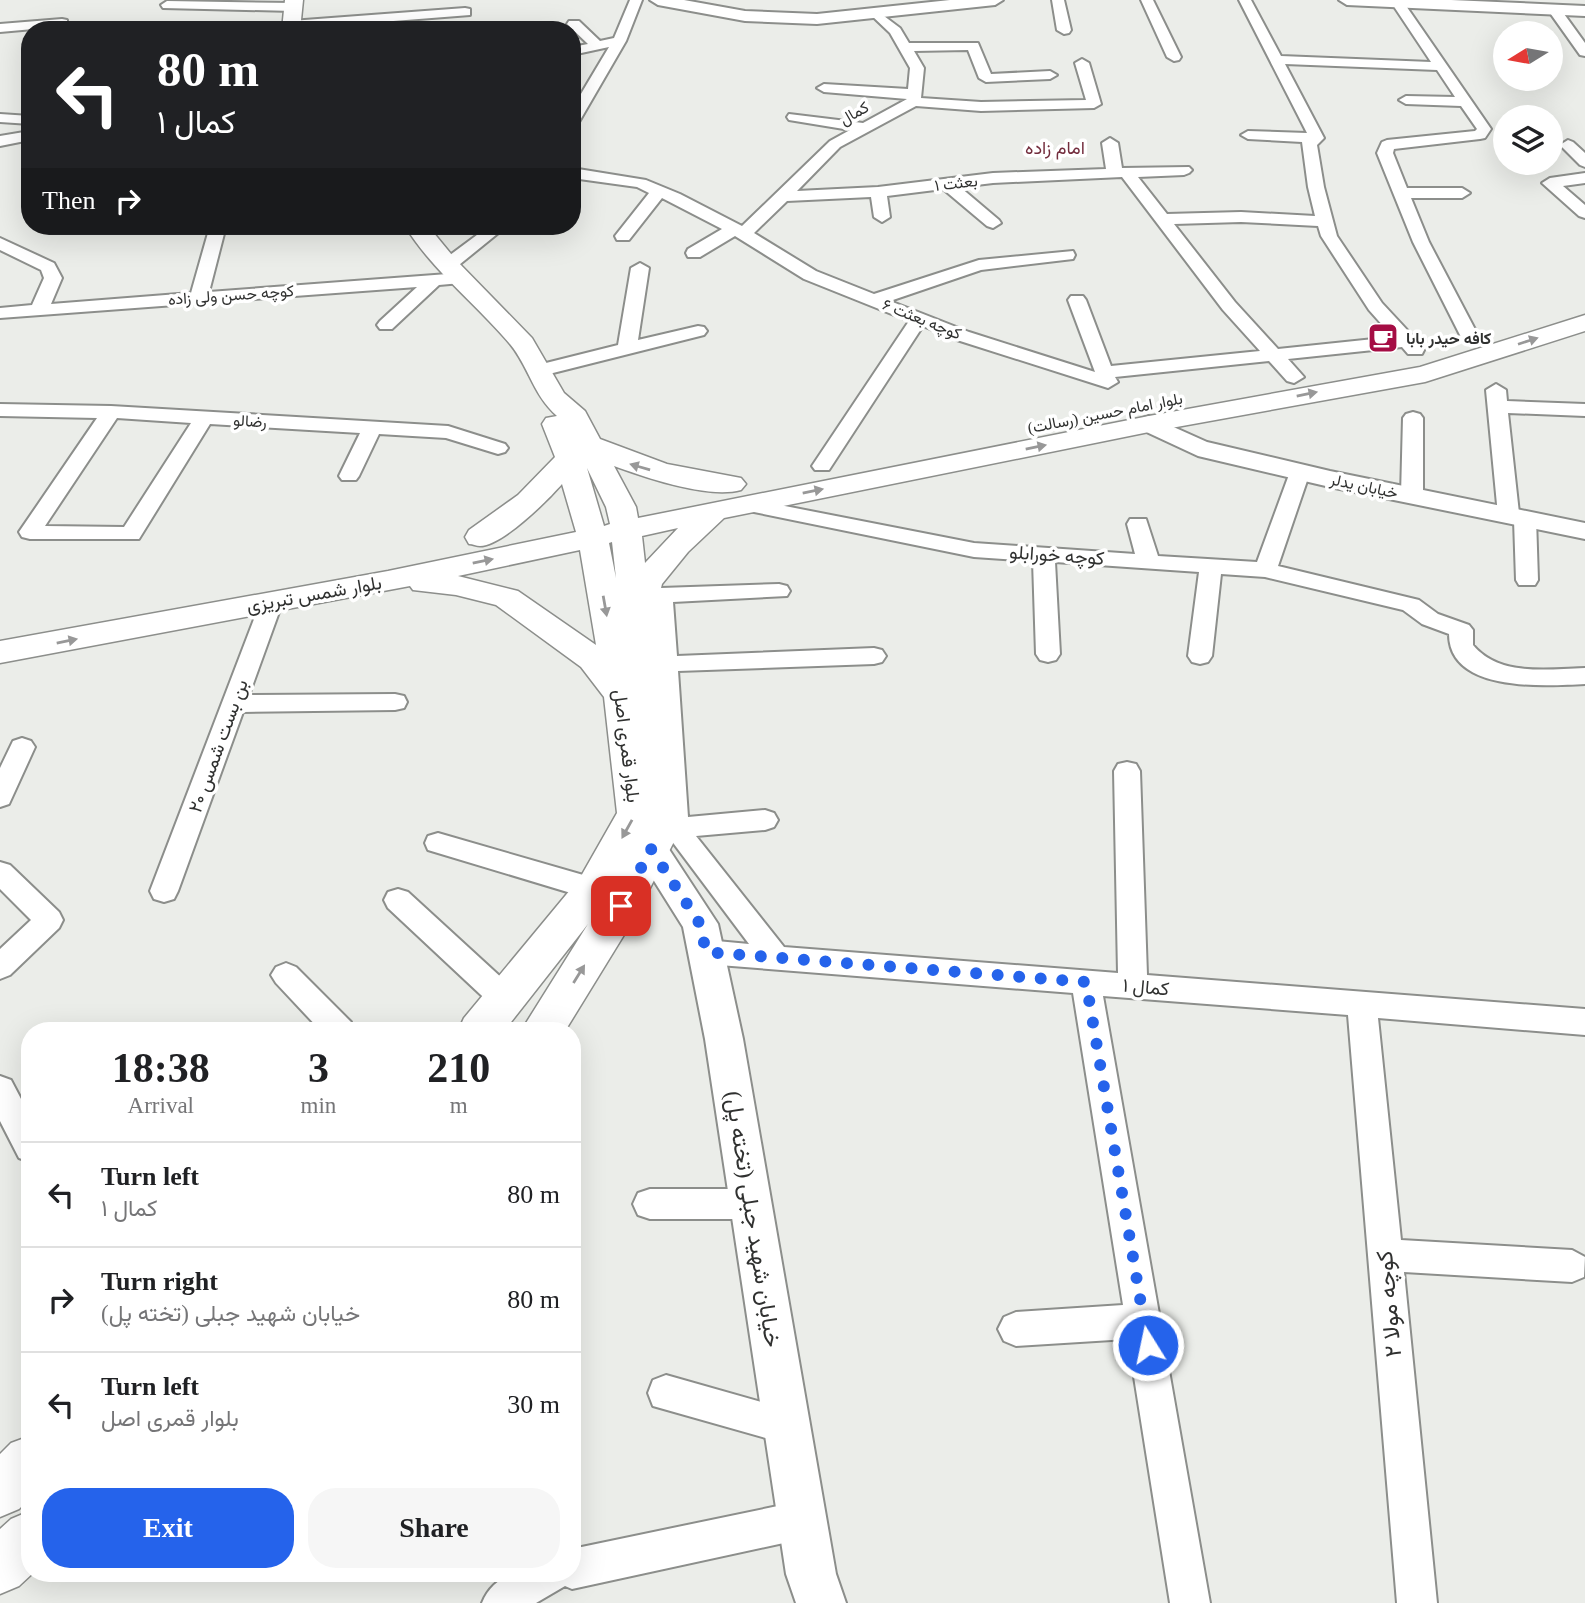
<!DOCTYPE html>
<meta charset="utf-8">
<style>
:root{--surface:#fff;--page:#f6f6f6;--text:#202124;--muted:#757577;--line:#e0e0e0;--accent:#2563eb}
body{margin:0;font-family:"Times New Roman",Vazirmatn,serif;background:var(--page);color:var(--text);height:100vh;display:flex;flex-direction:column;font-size:26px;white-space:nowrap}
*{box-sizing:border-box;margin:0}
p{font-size:23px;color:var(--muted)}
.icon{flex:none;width:38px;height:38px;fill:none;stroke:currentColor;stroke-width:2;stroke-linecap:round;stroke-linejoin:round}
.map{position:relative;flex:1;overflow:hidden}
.drawer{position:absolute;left:21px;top:1022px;width:560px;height:560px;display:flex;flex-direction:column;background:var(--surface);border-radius:28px;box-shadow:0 7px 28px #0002}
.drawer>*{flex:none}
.top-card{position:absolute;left:21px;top:21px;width:560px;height:214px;border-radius:28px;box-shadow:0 7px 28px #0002;background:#202124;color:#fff;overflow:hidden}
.needle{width:46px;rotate:259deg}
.controls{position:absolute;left:1493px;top:21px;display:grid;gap:14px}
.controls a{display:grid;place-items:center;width:70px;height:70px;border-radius:50%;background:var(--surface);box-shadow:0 7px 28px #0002;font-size:35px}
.pin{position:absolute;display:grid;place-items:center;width:60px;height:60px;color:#fff;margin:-30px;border-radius:14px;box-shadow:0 4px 10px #0006}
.me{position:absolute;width:77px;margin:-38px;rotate:350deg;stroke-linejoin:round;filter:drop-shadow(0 0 5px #0008)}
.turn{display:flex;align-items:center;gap:24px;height:147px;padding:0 21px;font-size:32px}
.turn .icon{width:91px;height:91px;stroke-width:2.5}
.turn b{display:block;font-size:49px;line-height:60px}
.then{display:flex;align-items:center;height:66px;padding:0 21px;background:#0003;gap:14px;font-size:26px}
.eta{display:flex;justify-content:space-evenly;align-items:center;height:119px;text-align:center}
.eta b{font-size:42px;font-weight:800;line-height:49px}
.primary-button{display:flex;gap:14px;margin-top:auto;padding:14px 21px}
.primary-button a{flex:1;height:80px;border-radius:28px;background:var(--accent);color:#fff;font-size:28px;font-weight:800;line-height:80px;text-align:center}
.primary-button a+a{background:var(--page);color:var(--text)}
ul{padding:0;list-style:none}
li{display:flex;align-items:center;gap:21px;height:105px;padding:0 21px;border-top:2px solid var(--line)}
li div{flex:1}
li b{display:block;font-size:26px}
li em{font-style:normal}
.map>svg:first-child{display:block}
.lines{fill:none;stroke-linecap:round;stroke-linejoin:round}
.minor-casing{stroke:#8c8e8b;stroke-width:4}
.tertiary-casing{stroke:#8c8e8b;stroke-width:4}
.secondary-casing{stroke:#8c8e8b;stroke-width:3}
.minor{fill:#fff;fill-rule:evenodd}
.tertiary{fill:#fff;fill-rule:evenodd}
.secondary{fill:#fff;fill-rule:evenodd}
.oneway{fill:#989898}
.route{stroke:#2563eb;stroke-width:12;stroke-dasharray:0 21.6}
.labels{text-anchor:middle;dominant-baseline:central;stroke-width:7;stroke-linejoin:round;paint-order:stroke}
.far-street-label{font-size:16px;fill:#303130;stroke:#fff}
.far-poi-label{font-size:16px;font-weight:bold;fill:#303130;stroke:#fff;text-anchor:start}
.far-neighbourhood-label{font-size:18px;fill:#732d3d;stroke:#fff}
.street-label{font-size:19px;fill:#303130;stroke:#fff}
.near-street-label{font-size:23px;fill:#303130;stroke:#fff}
</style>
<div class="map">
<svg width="1585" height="1603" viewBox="0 0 1585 1603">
<rect width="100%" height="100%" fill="#ebede9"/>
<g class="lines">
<g class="minor-casing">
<path id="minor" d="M630 0H642L626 41 579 122 572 126V109L609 47 572 55V47L588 44 567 24 569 21H579L600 41 614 38Z
M1052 0H1064L1071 30 1069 33 1064 34 1057 30Z
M1141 0H1153L1181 57 1179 60 1174 61 1167 57Z
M1239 0H1251L1281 56 1431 62 1391 2 1402 0 1491 129 1485 138 1480 139 1394 149 1393 153 1407 188H1462L1470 193 1462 198H1411L1429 242 1479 337 1476 341 1470 343 1461 337 1413 242 1377 153 1382 142 1387 140 1475 131 1477 129 1461 106 1406 104 1399 100 1406 96 1455 97 1437 70 1285 64 1324 138 1317 145 1324 187 1337 236 1382 303 1422 346 1424 350 1422 354H1408L1402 347 1288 359 1304 377 1294 383 1287 381 1269 361 1115 377 1118 382 1108 388 957 340 923 326 829 470H815L812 466 909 321 804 279 735 236 700 257H688L686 253 688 249 722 229 662 198 629 240H617L615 236 649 193 637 187 572 178V168L646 180 680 194 742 226 830 141 850 130 789 120 787 117 789 114 863 123 907 99 824 92 817 88 824 84 908 89 910 68 890 33 870 14 876 10 900 28 909 43H978L991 74 1050 71 1057 75 1050 79 986 82 979 78 968 50 914 51 924 68 921 98 981 102 1086 100 1075 63 1082 59 1089 63 1101 104 1094 108 981 111 916 106 840 147 797 191 878 187 993 173 1106 169 1102 143 1110 138 1118 143 1122 168 1189 167 1192 170 1189 173 1184 175 1138 177 1167 214 1241 212 1315 216 1308 187 1302 142 1248 139 1241 135 1248 131 1307 133ZM1122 177 1223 310 1260 351 1111 366 1086 300 1083 296H1071L1068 300 1095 372 969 332 890 301 981 270 1073 259 1075 255 1073 251 979 260 874 294 816 271 754 233 787 201 871 197 874 217 882 222 890 217 887 196 943 189 987 226 993 228 1001 223 999 220 960 187 993 183ZM1241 222 1318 226 1321 236 1369 310 1393 337 1278 349 1235 302 1174 224Z
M167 1 293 3 299 7 293 11 163 8 161 5Z
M1554 6 1559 7 1585 43V56L1580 55 1548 10Z
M465 8 470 9V15L291 29 284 25 291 21Z
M62 19 67 20V26L0 32V24Z
M0 114 30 116V124L0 122Z
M30 131V140L0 146V136Z
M1568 140 1573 142 1585 153V167L1580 165 1560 145Z
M1585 173V183L1563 186 1585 205V218L1579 216 1542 183 1550 178Z
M210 226H226L209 292 461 273 470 278 461 283 439 285 392 329H380L377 325 380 321 417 287 0 318V308L32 305 44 278 41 270 0 250V238L54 263 62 278 51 304 191 293Z
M489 226H507L454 269H442L439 265 442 261Z
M640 263 649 268 638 340 698 326 704 327 707 331 704 335 537 377 530 375 528 371 530 367 618 345 631 268Z
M1496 384 1506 390 1507 401 1585 404V416L1508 413 1519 513H1533L1536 518 1538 580 1535 585H1519L1516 580 1514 520H1501L1498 515 1486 390Z
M0 404 111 406 448 426 505 444 508 448 505 452 498 454 446 438 379 434 359 476 356 480H342L339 476 360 433 210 424 139 539H30L22 537 19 532 97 418 0 416ZM117 418 191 423 124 527 45 526Z
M1413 412 1420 414 1423 418V495L1419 499H1405L1401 495 1403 418 1406 414Z
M1300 466 1307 468 1310 472 1278 566 1419 600 1438 614 1469 625 1473 630V645C1500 677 1547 669 1585 668V684C1545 686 1449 693 1449 634L1422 624 1403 610 1265 577 1221 574 1212 656 1208 662 1200 664 1192 662 1188 656 1199 572 1055 562 1060 654 1056 660 1048 662 1040 660 1036 654 1033 561 974 557 749 511 742 509 738 505 742 501 749 499 974 543 1135 554 1127 524 1130 519H1146L1158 556 1257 562 1290 472 1293 468Z
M779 584 787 586 790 591 787 596 673 602 677 656 874 648 882 650 886 656 882 662 874 664 678 671 688 817 765 810 774 813 778 820 774 827 765 830 696 836 784 947 1118 973 1114 771 1118 764 1127 762 1136 764 1140 771 1147 975 1585 1009V1035L1378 1018 1401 1240 1572 1250 1585 1257 1584 1277 1572 1282 1404 1272 1437 1603H1397L1348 1015 1103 996 1210 1603H1170L1128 1339 1016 1346 1004 1341 998 1329 1004 1317 1016 1312 1123 1305 1073 993 706 964 696 960 692 952 696 944 706 940 749 944 662 828 650 595 653 590 661 588Z
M272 594 280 596 283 601 249 695 395 694 404 696 407 702 404 708 395 710 243 712 178 891 174 899 164 902 154 899 150 891 261 601 264 596Z
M22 738 31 741 35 747 9 804 0 807V768L13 741Z
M438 833 604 881 608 889 604 897 594 900 428 850 425 843 428 836Z
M0 862 10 865 59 912 63 920 59 928 10 975 0 979V949L31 920 0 889Z
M398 889 408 892 516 991 521 1000 516 1009 506 1012 496 1009 388 908 384 900 388 892Z
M286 963 296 967 351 1022 355 1031H321L276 983 271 975 276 967Z
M0 1076 11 1080 30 1116V1162L19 1158 0 1121Z
M650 1189H750L762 1193 767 1204 762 1215 750 1219H650L638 1215 633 1204 638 1193Z
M666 1375 800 1413 805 1426 800 1439 787 1444 653 1406 648 1393 653 1380Z
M802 1501 816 1506 821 1520 816 1534 802 1539 572 1589 565 1586 536 1603H482C498 1564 536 1573 572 1573V1549Z"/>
</g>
<g class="tertiary-casing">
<path id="tertiary" d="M650 0H684L745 11 817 14 950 0H1003L995 5 817 24 745 21 658 5Z
M1339 0H1451L1585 6V16L1347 5Z
M1149 416 1207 442 1330 471 1585 523V539L1330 487 1198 456 1140 429 1136 424 1140 419Z
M651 836 663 840 718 924 743 1039 836 1574 846 1603H796L786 1574 705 1039 683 927 634 849 639 840Z"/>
</g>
<g class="secondary-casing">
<path id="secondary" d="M285 0H303L300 30H282Z
M405 226H428L456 260 532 338 564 393 585 411 600 439 667 464 741 478 746 484 741 490C708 499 647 478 614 466L636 507 638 518 1149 416 1420 367 1585 315V331L1425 382 1149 432 724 518 688 552 662 584 653 620 680 830 635 917 565 1031H521L588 924 504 1031H458L464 1018 580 878 617 813 604 697 581 667 496 605 456 595 413 590 410 586 0 663V641L388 571 576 532 562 484C548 500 502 546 480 546 476 546 473 544 469 544L465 537 469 530 518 495 555 457 542 424 546 418 557 416C533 395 529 367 510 344 476 304 432 270 405 226ZM587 468 606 507 610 524 604 526ZM678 528 645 563 642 536ZM612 542 616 578 609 543ZM580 550 596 645 518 591 458 576Z
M30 1436V1498L19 1509 0 1517V1454L11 1443Z
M30 1511V1573H33L19 1586 0 1594V1529L11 1519Z"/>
</g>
<use href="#minor" class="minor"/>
<use href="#tertiary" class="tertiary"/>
<use href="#secondary" class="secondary"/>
</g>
<defs><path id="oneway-solid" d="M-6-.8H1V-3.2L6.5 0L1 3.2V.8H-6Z" transform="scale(1.75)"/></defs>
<g class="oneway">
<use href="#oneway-solid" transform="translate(1528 341) rotate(-18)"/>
<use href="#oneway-solid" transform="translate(1307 394) rotate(-11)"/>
<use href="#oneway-solid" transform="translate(1036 447) rotate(-11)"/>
<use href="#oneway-solid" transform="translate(640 467) rotate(-164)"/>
<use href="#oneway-solid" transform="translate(813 491) rotate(-11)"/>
<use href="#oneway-solid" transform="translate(483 561) rotate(-12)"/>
<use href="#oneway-solid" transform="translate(605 606) rotate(80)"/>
<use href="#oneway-solid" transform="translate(67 641) rotate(-11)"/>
<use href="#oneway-solid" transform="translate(627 829) rotate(119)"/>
<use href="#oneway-solid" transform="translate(579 974) rotate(-58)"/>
</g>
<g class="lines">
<path class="route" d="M621 906 651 849 700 924 706 952 1086 982 1148 1345"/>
</g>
<defs>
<g id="cafe-square" transform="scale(1.575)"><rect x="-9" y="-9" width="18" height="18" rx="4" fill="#a50d44" stroke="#fff"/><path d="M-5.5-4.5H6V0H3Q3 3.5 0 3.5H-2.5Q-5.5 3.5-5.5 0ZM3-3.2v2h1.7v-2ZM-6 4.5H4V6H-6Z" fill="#fff"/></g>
</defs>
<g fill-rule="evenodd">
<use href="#cafe-square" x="1383" y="338"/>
</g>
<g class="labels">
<g class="far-street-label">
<text transform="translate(854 113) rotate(-30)">کمال</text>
<text transform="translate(956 183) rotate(-7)">بعثت ۱</text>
<text transform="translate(231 295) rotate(-4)">کوچه حسن ولی زاده</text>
<text transform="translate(922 319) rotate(22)">کوچه بعثت ۶</text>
<text transform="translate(1105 413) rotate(-11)">بلوار امام حسین (رسالت)</text>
<text transform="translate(250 421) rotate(3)">رضالو</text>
<text transform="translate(1364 486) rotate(12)">خیابان یدلر</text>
</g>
<g class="far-poi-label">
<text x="1406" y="338">کافه حیدر بابا</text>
</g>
<g class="far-neighbourhood-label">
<text x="1055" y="148">امام زاده</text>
</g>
<g class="street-label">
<text transform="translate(1057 555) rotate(4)">کوچه خورابلو</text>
<text transform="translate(314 594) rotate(-10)">بلوار شمس تبریزی</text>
<text transform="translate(218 746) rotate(-70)">بن بست شمس ۲۰</text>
<text transform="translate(627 746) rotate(83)">بلوار قمری اصل</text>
<text transform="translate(1146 987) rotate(5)">کمال ۱</text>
</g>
<g class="near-street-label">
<text transform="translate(753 1219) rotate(81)">خیابان شهید جبلی (تخته پل)</text>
<text transform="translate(1389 1304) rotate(-95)">کوچه مولا ۲</text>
</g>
</g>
</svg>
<div class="controls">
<a><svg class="needle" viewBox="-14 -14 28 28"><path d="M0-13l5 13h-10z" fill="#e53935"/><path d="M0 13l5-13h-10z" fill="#757577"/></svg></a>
<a><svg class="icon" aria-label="layers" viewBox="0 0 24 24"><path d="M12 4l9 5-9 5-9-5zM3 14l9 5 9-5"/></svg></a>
</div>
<div class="pin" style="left:621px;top:906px;background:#d93025"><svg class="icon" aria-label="arrive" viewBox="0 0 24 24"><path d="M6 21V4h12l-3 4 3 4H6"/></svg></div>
<svg class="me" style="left:1148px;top:1345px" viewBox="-20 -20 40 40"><circle r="17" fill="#2563eb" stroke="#fff" stroke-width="3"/><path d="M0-11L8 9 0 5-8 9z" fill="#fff"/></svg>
<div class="top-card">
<div class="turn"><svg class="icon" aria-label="left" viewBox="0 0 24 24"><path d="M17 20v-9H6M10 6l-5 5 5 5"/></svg><div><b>80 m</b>کمال ۱</div></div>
<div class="then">Then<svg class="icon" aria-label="right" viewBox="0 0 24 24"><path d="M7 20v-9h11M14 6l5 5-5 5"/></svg></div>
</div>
<section class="drawer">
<div class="eta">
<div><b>18:38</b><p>Arrival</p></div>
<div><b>3</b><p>min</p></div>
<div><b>210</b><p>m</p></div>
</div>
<ul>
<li><svg class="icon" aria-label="left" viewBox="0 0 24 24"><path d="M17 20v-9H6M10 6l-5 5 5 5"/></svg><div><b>Turn left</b><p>کمال ۱</p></div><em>80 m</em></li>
<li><svg class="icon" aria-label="right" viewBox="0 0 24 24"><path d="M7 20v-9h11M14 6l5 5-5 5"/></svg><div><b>Turn right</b><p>خیابان شهید جبلی (تخته پل)</p></div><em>80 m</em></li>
<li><svg class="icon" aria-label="left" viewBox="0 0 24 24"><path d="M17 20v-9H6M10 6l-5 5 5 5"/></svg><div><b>Turn left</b><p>بلوار قمری اصل</p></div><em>30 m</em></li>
</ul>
<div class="primary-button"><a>Exit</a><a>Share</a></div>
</section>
</div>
